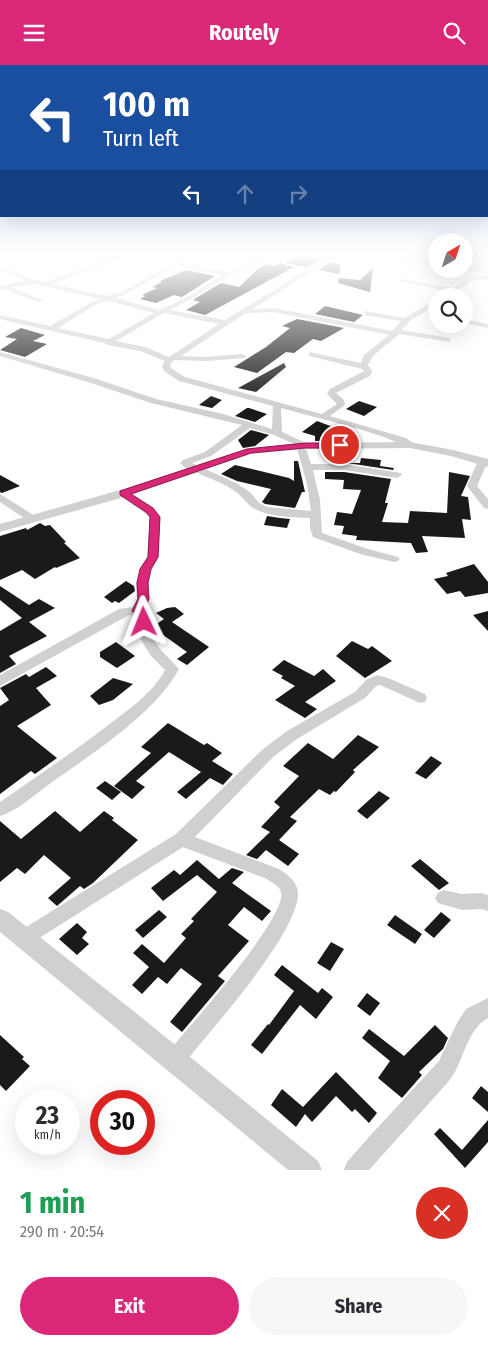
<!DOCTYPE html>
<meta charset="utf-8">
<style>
:root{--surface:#fff;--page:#f7f7f7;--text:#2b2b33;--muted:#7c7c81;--accent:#db2777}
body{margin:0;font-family:"Fira Sans Condensed",sans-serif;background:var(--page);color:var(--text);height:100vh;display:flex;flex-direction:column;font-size:19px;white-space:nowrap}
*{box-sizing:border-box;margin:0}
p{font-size:16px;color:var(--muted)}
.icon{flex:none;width:28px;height:28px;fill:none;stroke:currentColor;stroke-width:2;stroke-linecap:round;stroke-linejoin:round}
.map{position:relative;height:1105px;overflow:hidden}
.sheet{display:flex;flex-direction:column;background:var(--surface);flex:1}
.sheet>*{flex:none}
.hud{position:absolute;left:0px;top:0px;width:489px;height:152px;box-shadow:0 5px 20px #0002;background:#1a4fa0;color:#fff;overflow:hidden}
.needle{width:32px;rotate:39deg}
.buttons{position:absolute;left:428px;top:168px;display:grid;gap:10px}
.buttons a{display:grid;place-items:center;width:45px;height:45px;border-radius:50%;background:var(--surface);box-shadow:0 5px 20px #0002;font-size:25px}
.speed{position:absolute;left:15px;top:1025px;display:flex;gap:10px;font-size:25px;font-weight:700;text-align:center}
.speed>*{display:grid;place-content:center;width:65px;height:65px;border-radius:50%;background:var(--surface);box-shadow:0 5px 20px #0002;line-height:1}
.speed small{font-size:12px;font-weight:400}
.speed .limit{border:8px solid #d22;background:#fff;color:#111}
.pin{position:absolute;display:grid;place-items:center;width:42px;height:42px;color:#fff;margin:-21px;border:2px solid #fff;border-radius:50%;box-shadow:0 1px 5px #0007}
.me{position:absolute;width:55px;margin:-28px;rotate:358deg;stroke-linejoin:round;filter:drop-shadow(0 0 4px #0008)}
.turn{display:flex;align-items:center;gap:18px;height:105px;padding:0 20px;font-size:22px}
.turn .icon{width:65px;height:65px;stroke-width:2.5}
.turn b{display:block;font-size:35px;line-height:42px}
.lanes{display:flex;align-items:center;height:48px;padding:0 20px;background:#0003;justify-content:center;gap:25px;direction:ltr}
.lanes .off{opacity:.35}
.round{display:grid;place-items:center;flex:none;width:52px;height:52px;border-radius:26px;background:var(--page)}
.overview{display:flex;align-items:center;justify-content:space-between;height:85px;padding:0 20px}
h1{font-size:30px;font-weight:700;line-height:38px;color:#1e9e55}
.action{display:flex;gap:10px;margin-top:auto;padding:10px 20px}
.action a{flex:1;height:58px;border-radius:30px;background:var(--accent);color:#fff;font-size:20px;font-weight:700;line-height:58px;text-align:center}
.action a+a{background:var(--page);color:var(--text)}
header{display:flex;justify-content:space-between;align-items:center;height:65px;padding:0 20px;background:var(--accent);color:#fff;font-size:22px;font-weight:700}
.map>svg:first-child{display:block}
.building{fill:#1a1a1a}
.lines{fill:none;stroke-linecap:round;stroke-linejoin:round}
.minor{fill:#d0d0d0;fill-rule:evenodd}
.tertiary{fill:#d0d0d0;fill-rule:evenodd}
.route{fill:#db2777;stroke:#8e194d}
</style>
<header><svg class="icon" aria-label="menu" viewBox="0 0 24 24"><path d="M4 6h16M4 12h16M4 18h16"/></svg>Routely<svg class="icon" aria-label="search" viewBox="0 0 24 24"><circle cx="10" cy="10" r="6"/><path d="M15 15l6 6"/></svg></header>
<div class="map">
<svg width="488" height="1105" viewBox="0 0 488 1105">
<rect width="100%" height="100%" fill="#fff"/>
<path class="building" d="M301 190 319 195 307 202 284 198Z
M330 197 341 200 339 209 319 205Z
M280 198 294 202 205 250 186 245 200 237 193 235 221 218 239 222 259 203 268 199 274 201Z
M373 203 370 227 338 218 339 213 360 215Z
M186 205 215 211 182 232 174 230 156 238 140 234 145 231 142 230 157 223 152 222 162 217 160 216Z
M325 241 363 250 354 257 315 249Z
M297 254 344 263 321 276 313 274 294 288 286 287 257 308 234 302 266 282 290 263 282 261Z
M21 263 45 270 33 276 47 279 25 292 0 285 17 274 5 272Z
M284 298 286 302 256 327 238 323Z
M211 331 222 335 212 343 199 340Z
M359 336 377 342 364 351 346 344Z
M247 343H249L267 349 255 357 235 351Z
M317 356 333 362 330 364 340 367 328 376H315V371L302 367Z
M251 365 269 370 255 381 243 383 238 375Z
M361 393 381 395 380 401 394 403 393 405 347 398H360Z
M294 396H298L305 427H302L295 443 265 439 262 437 271 424 237 416 221 409 235 400 289 413 294 416Z
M325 407H344L391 414 385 438H388L382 457 408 458 410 446 447 448 449 407 470 411 461 431 468 432 471 455 462 454 465 473 422 471 428 487 416 488 411 478 356 475 357 471 342 469 344 461 334 460 337 447 352 449 361 425 343 424 344 415 325 414Z
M0 410 20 421 2 428 0 427Z
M267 451 280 453 290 454 287 463 264 460Z
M40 458 45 461 50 460 66 477 64 478 80 493 56 503 55 502 35 514 22 505 0 515V471L26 463 27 465Z
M474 499 488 517V528L465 532 460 526 447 529 434 514 448 511 446 508Z
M126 516 134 521 135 526 119 538 115 536 112 538 104 532Z
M0 521 29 540 39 534 55 543 29 557 47 571 9 591 16 599 0 608V566L22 553 0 535Z
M175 542 184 549 172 557 209 582 187 600 177 594 187 587 152 562 164 554 156 548 167 543Z
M488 546V566L473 550Z
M352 576 368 584 372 581 392 596 365 613 336 591Z
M116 577 135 591 117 603 100 592V587Z
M284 595 314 611 323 604 336 616 305 637 317 644 305 653 275 635 295 621 281 613 283 611 272 605Z
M46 602 57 611 36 623 51 640 17 661 57 693 35 709 31 706 0 729V641L9 635 0 623 26 609 29 612Z
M113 613 133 619 113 635 99 640 90 631Z
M168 658 204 680 207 678 222 688 212 696 233 709 223 720 210 713 186 734 177 727 201 707 169 687 136 716 145 722 132 734 114 721 151 688 141 682Z
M358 670 379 682 353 705 355 707 336 727 334 726 330 730 319 724 290 752 297 756 279 775 299 789 288 801 266 785 257 794 246 790 270 767 261 762 280 742 274 737 299 711 283 701 308 678 333 694Z
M431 691 442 698 426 714 415 708Z
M105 716 121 727 112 735 96 723Z
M379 726 390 733 367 754 357 746Z
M55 746 80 767 104 746 114 753 112 755 138 775 93 818 84 824 80 821 57 841 48 833 71 813 44 790 25 809 17 803 0 817V756L21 774Z
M420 794 449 818 439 825 411 801Z
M197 795 219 814 232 803 244 807 232 818 271 846 262 856 244 842 228 860 249 876 218 911 225 916 182 967 170 957 202 919 181 903 167 919 158 912 142 929 132 920 149 902 133 888 142 879 164 898 186 873 181 869 194 856 191 854 217 827 197 810 163 836 151 823 174 805 180 810Z
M159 845 167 852 143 873 135 865Z
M441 847 451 855 434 873 424 865Z
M395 850 422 869 415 879 387 860Z
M77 858 87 867 82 873 89 879 77 890 59 874Z
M331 877 344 884 330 906 317 898Z
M282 900 318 928 322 923 333 932 316 954 300 940 262 989 251 980 268 959 269 960 294 926 274 910Z
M367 928 380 938 370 951 357 941Z
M435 960 448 973 443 984 419 1007 422 1010 402 1033 378 1013 390 996 362 973 369 964 404 991Z
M0 970 24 992 22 994 30 1001 6 1026 0 1020Z
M336 1007 377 1048 369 1058 355 1044 352 1047 336 1031 312 1057 305 1049 296 1062 271 1040 282 1024 303 1042Z
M481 1021 488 1027V1047L472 1033Z
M488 1055V1077L465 1103 434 1069 440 1063 462 1085Z"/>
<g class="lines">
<path class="minor" d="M122 189H131L52 219 107 231 122 227 189 189H196L181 198 227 207 270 189H278L230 210 193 233 170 245 225 255 324 194 302 189 329 191 340 189 252 244 274 243 392 266 401 256 365 250V246L404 253 436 235V240L411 255 402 265 450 273V277L399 269C389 279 373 287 368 300L372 306 370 311 336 328 344 335 345 340 330 351 406 373 413 378V382C408 383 388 373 381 371 348 360 314 352 281 343L282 367 308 379 310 381 306 384 311 399H344L401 408 402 410 397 413 344 405H313L320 435 322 468 368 484 398 492 400 494 398 496 394 497 360 489 313 472 310 463V453C291 452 270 453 253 443 247 439 243 432 236 427 224 418 209 413 195 407L189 406 180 398 183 395 205 387 242 360 151 338 91 318 0 291V287L97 314 156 334 223 349 272 364 273 341 179 316 164 306 162 300 165 296 140 286 108 280 104 278 0 254V250L50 261 92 237 100 234 35 219 11 222 44 236 38 237 4 224 0 225V221L25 216 0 205V201L32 214 45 217ZM176 201 222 210 189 231 159 245 115 233 126 229ZM108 236 154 248 109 274 58 263 96 239ZM274 247 389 270 364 290 361 298 309 287V291L362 304 364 306 330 324 327 329 337 339 322 349 185 312 171 303 170 300 174 295 207 296 245 293 246 291 242 289 207 292 181 291 246 248ZM164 248 219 259 169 292 145 282 116 276ZM250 363 274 370 296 380 307 419 311 446 267 442 259 438 250 427 236 418 192 398 211 391Z
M374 189H387L436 198V202Z
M466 189 484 191 488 189V194L479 204 488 206V208L462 205 461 204 464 202 473 203 480 194Z
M488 210V214L471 216 450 231H443L448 226 398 216 401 214 452 223 467 213Z
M464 254 488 259V263L464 258Z
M483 393 488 396 477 421 488 434V444L484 443 467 421 478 396Z
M124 425 153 443 160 452 159 492 152 504 148 518 149 534 144 545 149 550 148 567 161 585 179 604C155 649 90 690 48 720 33 731 17 746 0 751V737C36 712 72 688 107 661 128 645 153 628 165 605L151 591 136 567 137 551 129 550 0 621V610L119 544 133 542 137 534 136 518 140 504 147 492 150 452 120 430 119 428 120 426Z
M0 429 35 451 36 453 35 455H27L0 437Z
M377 610 388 613 425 629 427 633 425 637 420 638 380 620 376 621 365 633 297 674 273 692 195 772 279 804C288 809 299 819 298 830 296 871 210 966 182 1001L175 1004 168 1001 165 994 168 987C188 963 288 852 281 827 279 820 272 818 267 814L183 782 30 879 24 881 18 879 15 873 18 867 176 769 263 684 287 666 355 627 366 615Z
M444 825 462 829 481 828 488 830V846L481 844 462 845 438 838 435 833 438 828Z
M488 933V953C466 965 464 997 449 1016L369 1105H344L347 1097 369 1072 439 996 457 958 466 944Z"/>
<path class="tertiary" d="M410 377 453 385 488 394V402L451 391 410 383 305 384 251 389 128 431 0 467V459L120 425 250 383 305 378Z
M0 844 8 847 131 944 318 1096 322 1105H288L0 867Z"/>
</g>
<linearGradient id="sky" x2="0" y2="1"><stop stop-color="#9dc4ea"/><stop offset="0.55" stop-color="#fff"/><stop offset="1" stop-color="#fff" stop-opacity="0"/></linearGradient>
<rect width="488" height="344" fill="url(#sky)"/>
<path class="route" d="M305 378H340L344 380 340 383H305L251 388 131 429 153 443 160 452 158 492 151 504 148 518 149 534 144 545 149 550V557L144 560 140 559 138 552 132 546 138 534 137 518 140 504 148 492 150 452 146 447 120 430V426L247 384Z"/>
</svg>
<div class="buttons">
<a><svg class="needle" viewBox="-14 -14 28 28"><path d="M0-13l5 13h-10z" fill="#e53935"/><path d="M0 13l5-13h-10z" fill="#7c7c81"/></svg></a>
<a><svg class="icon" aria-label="search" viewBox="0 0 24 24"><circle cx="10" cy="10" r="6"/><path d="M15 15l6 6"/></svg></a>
</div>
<div class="speed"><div>23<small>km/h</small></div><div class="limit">30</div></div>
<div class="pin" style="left:340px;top:380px;background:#d93025"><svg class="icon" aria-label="arrive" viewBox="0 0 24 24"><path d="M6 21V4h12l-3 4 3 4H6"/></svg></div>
<svg class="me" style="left:144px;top:557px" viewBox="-20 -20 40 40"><path d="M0-17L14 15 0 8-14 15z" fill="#db2777" stroke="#fff" stroke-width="4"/></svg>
<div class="hud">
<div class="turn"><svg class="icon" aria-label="left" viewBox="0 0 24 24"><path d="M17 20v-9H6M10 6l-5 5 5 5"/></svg><div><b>100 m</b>Turn left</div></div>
<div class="lanes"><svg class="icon" aria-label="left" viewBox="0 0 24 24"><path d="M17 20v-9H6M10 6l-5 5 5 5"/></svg><svg class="icon off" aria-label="ahead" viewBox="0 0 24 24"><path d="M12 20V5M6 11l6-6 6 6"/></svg><svg class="icon off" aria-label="right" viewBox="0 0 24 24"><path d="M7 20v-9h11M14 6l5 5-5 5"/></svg></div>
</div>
</div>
<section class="sheet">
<div class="overview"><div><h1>1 min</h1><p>290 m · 20:54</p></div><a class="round" style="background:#d93025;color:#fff"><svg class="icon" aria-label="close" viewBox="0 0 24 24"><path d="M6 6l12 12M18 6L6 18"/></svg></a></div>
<div class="action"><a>Exit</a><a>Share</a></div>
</section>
